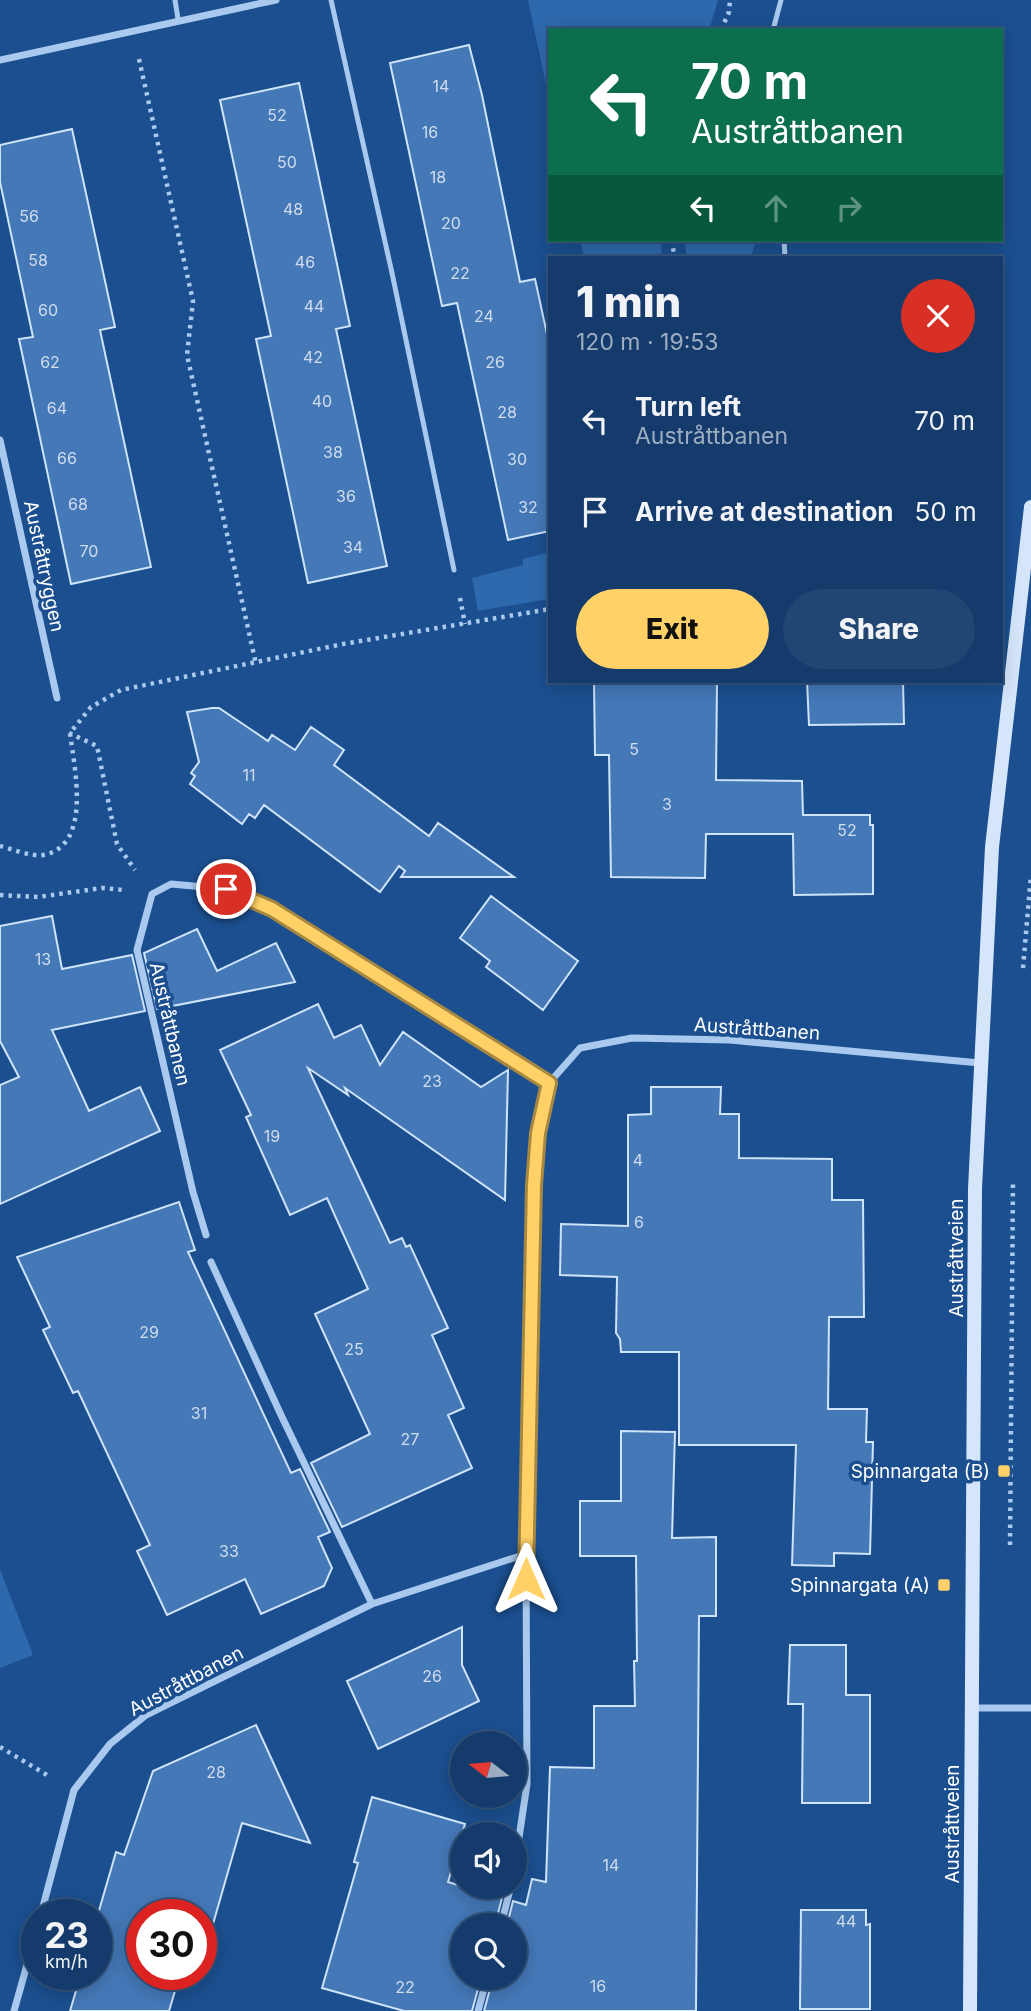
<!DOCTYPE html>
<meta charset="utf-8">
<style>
:root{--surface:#143b6b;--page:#214673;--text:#f1f3f6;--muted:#9dadc1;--line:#33557e;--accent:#ffd166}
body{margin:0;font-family:Inter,sans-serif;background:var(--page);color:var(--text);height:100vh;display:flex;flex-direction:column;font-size:26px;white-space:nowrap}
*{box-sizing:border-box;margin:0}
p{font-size:23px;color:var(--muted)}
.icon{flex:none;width:38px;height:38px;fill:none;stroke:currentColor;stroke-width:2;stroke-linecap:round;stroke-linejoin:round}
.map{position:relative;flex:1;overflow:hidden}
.panel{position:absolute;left:548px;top:256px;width:455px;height:427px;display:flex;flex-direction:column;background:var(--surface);border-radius:0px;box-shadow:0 4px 18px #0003,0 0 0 2px var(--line)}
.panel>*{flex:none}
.top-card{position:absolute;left:548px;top:28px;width:455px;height:214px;border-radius:0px;box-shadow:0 4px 18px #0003,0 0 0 2px var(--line);background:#0b6e4f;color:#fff;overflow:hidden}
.needle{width:46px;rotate:286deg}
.controls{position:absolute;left:450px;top:1731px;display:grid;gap:14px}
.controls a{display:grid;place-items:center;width:77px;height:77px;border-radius:50%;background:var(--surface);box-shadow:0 4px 18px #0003,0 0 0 2px var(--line);font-size:35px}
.speed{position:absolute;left:21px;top:1899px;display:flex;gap:14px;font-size:35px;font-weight:700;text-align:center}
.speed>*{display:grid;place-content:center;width:91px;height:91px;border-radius:50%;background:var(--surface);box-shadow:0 4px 18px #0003,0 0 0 2px var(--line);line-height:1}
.speed small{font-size:18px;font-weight:400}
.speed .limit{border:10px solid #d22;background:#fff;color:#111}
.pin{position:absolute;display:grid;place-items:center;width:60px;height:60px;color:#fff;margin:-30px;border:4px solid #fff;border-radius:50%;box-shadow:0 2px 7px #0007}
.me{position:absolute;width:77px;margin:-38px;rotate:0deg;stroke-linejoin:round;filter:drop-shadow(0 0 5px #0008)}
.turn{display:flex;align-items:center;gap:24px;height:147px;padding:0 28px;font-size:32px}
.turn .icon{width:91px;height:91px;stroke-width:2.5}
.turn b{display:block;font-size:49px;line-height:60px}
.lanes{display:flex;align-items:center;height:66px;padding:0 28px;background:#0003;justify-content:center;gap:35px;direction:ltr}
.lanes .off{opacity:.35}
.round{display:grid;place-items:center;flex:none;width:74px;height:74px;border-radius:37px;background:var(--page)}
.headline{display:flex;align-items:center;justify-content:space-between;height:119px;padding:0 28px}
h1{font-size:42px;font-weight:800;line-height:52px}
.action{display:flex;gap:14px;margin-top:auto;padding:14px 28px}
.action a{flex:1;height:80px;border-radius:42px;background:var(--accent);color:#111;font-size:28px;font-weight:800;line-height:80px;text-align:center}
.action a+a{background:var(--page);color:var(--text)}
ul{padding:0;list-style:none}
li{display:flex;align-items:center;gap:21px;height:91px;padding:0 28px}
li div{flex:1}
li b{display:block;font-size:26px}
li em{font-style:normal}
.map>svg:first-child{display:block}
.green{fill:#2e69ad}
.building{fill:#4478b7;stroke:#cfe3fa;stroke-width:2}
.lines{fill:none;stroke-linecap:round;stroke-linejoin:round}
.path{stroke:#a9c9ee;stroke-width:4.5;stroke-dasharray:3.5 5;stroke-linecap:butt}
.service{stroke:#a9c9ee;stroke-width:5}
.minor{stroke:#a9c9ee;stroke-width:7}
.secondary{stroke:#d6e6fa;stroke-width:14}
.route-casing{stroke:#a68842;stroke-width:18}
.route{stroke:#ffd166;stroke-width:12}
.poi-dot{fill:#ffd166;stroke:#1b4f8f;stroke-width:2.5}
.labels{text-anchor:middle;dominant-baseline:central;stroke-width:7;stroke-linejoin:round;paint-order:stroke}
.number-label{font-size:16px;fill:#d0dded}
.street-label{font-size:19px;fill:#fff;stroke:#1b4f8f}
.poi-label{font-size:19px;fill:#fff;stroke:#1b4f8f;text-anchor:end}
</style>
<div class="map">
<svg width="1031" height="2011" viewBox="0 0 1031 2011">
<rect width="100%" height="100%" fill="#1b4f8f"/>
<path class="green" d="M528 0H718L709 30H550L549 99Z
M580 240H661L662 257H584Z
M684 240H756L751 257H687Z
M549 552V599L478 611 472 578 523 565V559Z
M0 1569 33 1655 0 1668Z"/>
<path class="building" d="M469 45 482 95 520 282 535 279 550 348V531L508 540 457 303 442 306 390 63Z
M299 83 350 326 336 329 387 566 308 583 256 339 271 336 220 100Z
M72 129 115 327 100 330 151 567 71 584 19 339 33 337 0 182V145Z
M594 681H717L716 780 802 781 803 815H870V825H873V894L794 895 793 834H706L705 878 611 877 609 755H595Z
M807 681H903L904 724 809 725Z
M212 708H219L268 741 272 735 295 750 311 727 344 750 334 765 429 836 438 823 514 877H401L405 871 399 866 380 892 264 805 255 818 249 814 242 824 190 784 195 776 191 773 199 762 187 712Z
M491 896 578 961 543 1010 486 967 490 961 460 938Z
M52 916 62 969 132 955 145 1011 52 1030 89 1111 140 1087 160 1131 0 1204V1085L19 1077 0 1041V926Z
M197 929 217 971 276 943 295 982 157 1009 144 953Z
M318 1004 334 1038 361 1025 380 1065 403 1032 481 1087 508 1070 505 1200 345 1088 348 1095 308 1068 390 1243 402 1238 406 1247 410 1245 448 1328 432 1335 464 1408 448 1415 472 1468 342 1527 311 1463 370 1434 315 1314 368 1289 327 1198 290 1215 246 1117 251 1115 220 1050Z
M651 1087H721L720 1114H739V1158L832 1159V1200H863L864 1317H829L828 1409H867L866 1442H873L870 1554 834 1553V1566L792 1565 796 1445H679V1352H621L620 1339 616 1333 617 1277 560 1275 561 1224 628 1226V1115L651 1114Z
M179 1202 195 1250 188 1252 291 1473 300 1469 330 1532 318 1537 332 1568 324 1586 261 1614 245 1579 167 1615 137 1551 150 1545 78 1391 73 1393 43 1330 50 1327 17 1257Z
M621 1431 675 1432 672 1538 716 1537V1616H699L696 2011H484L493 1978H514V1925H507L513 1901 526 1905 532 1879 546 1882 550 1767 594 1768V1706H635L634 1661H637L636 1556H580V1501H621Z
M462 1627V1665L479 1701 378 1749 347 1681Z
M790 1645H846V1695H870V1803H802L803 1704H788Z
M256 1725 310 1843 242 1823 207 1945 201 1943V1914H142V1974H180L169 2011H70L81 1974H96V1921L116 1852 124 1855 153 1771Z
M372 1797 465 1824 448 1882 502 1898 495 1925H462V1978H481L472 2011H404L322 1988 358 1863 354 1862Z
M801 1910H866V1925L870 1924V2009H800Z"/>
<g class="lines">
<path class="path" d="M721 30 729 12 730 0
M139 59 193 301 187 355 256 664
M671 240 675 257
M460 598 465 624
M69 733 97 746 117 844 135 870
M0 846C12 849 31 857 43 855 93 846 74 767 70 733L91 707 121 690 343 644 550 609
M0 895 38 897 102 888 123 890
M1023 968 1031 875
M1010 1545 1013 1180
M0 1747 47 1775"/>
<path class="service" d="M175 0 178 19
M331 0 392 273 454 570
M773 30 781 0
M784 240 785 257"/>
<path class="minor" d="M0 60 276 0
M0 440 57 698
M206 1235 193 1192 137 950 152 894 171 884 226 889 272 909 549 1083
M211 1262 281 1415 372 1604
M972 1708H1031
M514 1871 527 1784 526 1554 534 1185 538 1133 549 1083 580 1048 632 1038 730 1040 980 1063
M41 1914 74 1790 110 1744 146 1715 372 1604 526 1554
M501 1925 511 1886
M14 2011 37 1929
M478 2011 487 1978"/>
<path class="secondary" d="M970 2011 975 1189 992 847 1031 507"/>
</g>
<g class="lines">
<g class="route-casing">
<path id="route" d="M226 889 272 909 549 1083 538 1133 534 1185 526 1579"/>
</g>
<use href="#route" class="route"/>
</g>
<g class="poi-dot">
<rect x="997" y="1464" width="14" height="14" rx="3.5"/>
<rect x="937" y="1578" width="14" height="14" rx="3.5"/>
</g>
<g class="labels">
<g class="number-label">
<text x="441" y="86">14</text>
<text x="277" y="115">52</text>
<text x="430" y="132">16</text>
<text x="287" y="162">50</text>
<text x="438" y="177">18</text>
<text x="293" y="209">48</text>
<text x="29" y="216">56</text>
<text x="451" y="223">20</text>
<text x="38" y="260">58</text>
<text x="305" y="262">46</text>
<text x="460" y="273">22</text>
<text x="314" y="306">44</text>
<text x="48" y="310">60</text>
<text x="484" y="316">24</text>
<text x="313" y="357">42</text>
<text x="50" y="362">62</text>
<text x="495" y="362">26</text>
<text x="322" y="401">40</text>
<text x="57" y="408">64</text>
<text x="507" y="412">28</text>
<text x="333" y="452">38</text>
<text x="67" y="458">66</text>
<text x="517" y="459">30</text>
<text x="346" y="496">36</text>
<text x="78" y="504">68</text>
<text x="528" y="507">32</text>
<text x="353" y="547">34</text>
<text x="89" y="551">70</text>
<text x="634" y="749">5</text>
<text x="249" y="775">11</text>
<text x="667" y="804">3</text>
<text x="847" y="830">52</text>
<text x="43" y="959">13</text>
<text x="432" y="1081">23</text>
<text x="272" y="1136">19</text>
<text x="638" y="1160">4</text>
<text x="639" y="1222">6</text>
<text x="149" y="1332">29</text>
<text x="354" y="1349">25</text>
<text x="199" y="1413">31</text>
<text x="410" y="1439">27</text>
<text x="229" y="1551">33</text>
<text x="432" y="1676">26</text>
<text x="216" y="1772">28</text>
<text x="611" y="1865">14</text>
<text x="846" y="1921">44</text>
<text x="598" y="1986">16</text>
<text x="405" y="1987">22</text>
</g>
<g class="street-label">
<text transform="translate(44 566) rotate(78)">Austråttryggen</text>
<text transform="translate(170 1024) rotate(77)">Austråttbanen</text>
<text transform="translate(757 1029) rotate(4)">Austråttbanen</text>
<text transform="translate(956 1258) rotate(-90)">Austråttveien</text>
<text transform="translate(186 1681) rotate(-28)">Austråttbanen</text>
<text transform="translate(952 1824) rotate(-90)">Austråttveien</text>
</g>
<g class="poi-label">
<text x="990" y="1471">Spinnargata (B)</text>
<text x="930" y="1585">Spinnargata (A)</text>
</g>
</g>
</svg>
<div class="controls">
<a><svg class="needle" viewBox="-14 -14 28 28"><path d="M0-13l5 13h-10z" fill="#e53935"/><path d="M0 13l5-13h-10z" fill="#9dadc1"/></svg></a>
<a><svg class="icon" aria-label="sound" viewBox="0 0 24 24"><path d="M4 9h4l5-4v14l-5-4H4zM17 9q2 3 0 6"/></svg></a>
<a><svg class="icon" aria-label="search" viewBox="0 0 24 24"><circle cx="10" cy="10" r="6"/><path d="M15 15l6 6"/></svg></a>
</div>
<div class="speed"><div>23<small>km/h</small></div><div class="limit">30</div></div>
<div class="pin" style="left:226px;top:889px;background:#d93025"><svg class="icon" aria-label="arrive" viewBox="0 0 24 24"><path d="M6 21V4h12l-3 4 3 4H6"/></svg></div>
<svg class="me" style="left:526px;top:1579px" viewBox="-20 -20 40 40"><path d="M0-17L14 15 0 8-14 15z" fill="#ffd166" stroke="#fff" stroke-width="4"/></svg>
<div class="top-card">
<div class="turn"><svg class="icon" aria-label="left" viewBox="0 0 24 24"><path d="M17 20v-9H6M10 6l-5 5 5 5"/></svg><div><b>70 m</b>Austråttbanen</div></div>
<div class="lanes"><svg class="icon" aria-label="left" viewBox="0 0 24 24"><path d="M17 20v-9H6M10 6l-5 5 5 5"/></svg><svg class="icon off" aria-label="ahead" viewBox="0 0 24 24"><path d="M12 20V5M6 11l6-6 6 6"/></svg><svg class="icon off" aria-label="right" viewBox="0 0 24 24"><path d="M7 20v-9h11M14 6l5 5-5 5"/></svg></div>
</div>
<section class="panel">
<div class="headline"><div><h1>1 min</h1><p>120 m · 19:53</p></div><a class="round" style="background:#d93025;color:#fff"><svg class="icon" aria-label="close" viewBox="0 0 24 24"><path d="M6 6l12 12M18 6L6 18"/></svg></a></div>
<ul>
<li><svg class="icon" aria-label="left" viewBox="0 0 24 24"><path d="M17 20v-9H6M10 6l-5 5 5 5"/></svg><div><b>Turn left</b><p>Austråttbanen</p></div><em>70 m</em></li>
<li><svg class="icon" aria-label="arrive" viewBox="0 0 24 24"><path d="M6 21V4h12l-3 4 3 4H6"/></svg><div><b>Arrive at destination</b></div><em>50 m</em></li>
</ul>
<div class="action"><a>Exit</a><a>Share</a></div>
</section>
</div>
